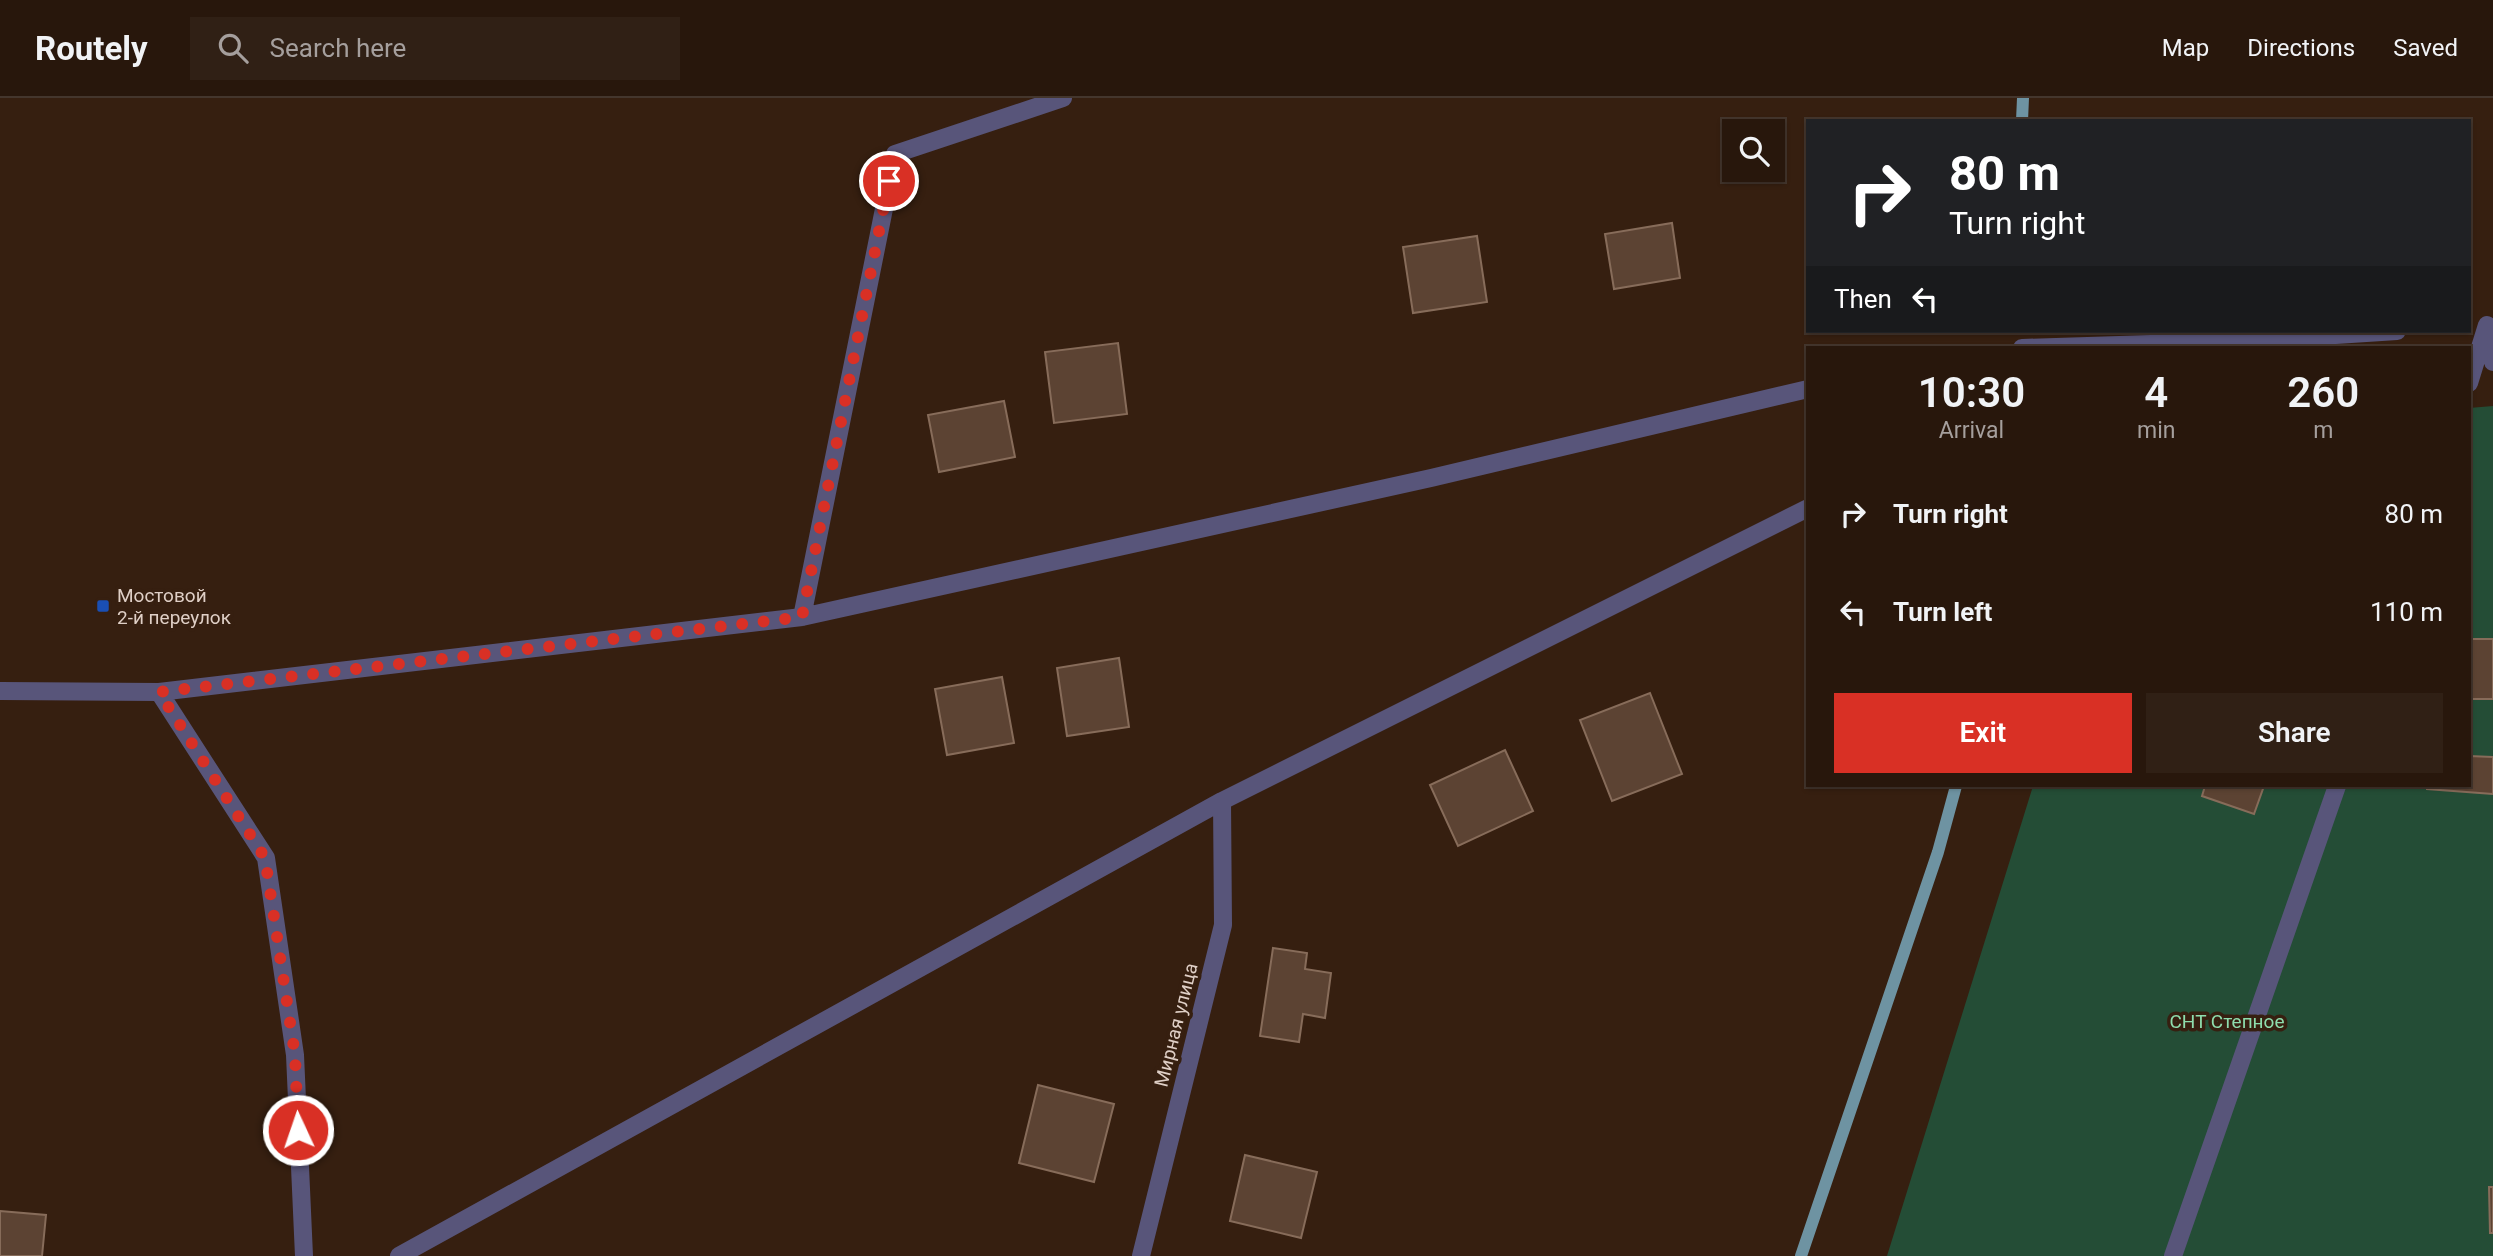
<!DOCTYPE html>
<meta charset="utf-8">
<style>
:root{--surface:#28170c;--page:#302015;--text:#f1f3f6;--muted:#a59f9d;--line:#44362d;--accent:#d93025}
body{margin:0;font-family:Roboto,sans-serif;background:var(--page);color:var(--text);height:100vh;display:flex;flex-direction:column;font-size:26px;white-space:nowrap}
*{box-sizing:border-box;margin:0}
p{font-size:23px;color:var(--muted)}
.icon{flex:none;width:38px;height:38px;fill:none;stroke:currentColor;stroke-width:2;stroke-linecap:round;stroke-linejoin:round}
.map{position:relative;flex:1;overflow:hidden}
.details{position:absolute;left:1806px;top:248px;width:665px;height:441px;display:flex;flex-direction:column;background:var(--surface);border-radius:0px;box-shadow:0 2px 5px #0004,0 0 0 2px var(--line)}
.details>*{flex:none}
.top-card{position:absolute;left:1806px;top:21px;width:665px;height:214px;border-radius:0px;box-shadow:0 2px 5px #0004,0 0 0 2px var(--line);background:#202124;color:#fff;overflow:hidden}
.tools{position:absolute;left:1722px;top:21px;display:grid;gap:14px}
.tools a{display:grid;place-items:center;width:63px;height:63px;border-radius:0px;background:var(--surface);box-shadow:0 2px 5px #0004,0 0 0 2px var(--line);font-size:35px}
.pin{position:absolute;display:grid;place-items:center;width:60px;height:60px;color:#fff;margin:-30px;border:4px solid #fff;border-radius:50%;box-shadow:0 2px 7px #0007}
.me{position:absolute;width:77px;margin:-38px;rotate:357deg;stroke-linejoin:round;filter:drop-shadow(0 0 5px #0008)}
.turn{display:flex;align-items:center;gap:24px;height:147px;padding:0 28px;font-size:32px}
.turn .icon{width:91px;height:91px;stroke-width:2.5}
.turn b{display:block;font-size:49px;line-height:60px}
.then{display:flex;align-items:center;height:66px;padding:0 28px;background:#0003;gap:14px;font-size:26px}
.eta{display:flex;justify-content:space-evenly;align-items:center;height:119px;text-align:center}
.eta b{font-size:42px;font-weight:600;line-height:49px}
.button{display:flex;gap:14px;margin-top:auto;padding:14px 28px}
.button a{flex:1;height:80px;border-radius:0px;background:var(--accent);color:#fff;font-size:28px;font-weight:600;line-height:80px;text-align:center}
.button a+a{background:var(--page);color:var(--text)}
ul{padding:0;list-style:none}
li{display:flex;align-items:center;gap:21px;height:98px;padding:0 28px}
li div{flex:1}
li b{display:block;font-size:26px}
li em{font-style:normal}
header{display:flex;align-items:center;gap:42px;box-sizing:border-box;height:98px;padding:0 35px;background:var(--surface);border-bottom:2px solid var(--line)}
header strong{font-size:33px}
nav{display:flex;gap:38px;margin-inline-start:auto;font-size:24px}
.search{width:490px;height:63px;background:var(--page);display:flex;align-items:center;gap:18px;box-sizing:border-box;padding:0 24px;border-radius:0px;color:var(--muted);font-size:26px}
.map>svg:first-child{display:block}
.green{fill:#244d36}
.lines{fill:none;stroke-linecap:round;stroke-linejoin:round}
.stream{stroke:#6e93a2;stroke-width:12}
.building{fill:#5c4333;stroke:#876c5a;stroke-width:2}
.minor{stroke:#58557a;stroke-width:18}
.route{stroke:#d93025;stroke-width:12;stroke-dasharray:0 21.6}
.transit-dot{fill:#1a4fb4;stroke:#361f10;stroke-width:2.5}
.labels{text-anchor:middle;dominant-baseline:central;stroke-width:7;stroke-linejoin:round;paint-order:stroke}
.poi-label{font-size:19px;fill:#dfcfc6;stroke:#361f10;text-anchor:start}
.park-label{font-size:19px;fill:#8eddad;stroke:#361f10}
.street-label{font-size:19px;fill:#dfcfc6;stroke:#361f10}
</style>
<header>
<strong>Routely</strong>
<div class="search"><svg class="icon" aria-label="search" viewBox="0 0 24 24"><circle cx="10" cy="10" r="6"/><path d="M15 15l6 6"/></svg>Search here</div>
<nav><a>Map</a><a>Directions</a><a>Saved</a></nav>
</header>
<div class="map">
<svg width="2493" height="1158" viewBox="0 0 2493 1158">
<rect width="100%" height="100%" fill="#361f10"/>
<path class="green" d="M2493 308V1158H1887L2033 688H2469V310Z"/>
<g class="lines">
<path class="stream" d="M2022 23 2023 0
M1801 1158 1938 754 1956 688"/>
</g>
<path class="building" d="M1672 125 1680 180 1614 191 1605 136Z
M1477 138 1487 204 1413 215 1403 149Z
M1118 245 1127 316 1054 325 1045 254Z
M1004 303 1015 359 939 374 928 317Z
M2469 541H2493V601H2469Z
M1119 560 1129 629 1067 638 1057 570Z
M1002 579 1014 645 947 657 935 591Z
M1650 595 1682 676 1612 703 1580 622Z
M1505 652 1533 713 1458 748 1430 687Z
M2469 658 2493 659V696L2427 691V688H2469Z
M2205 688H2264L2254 716 2202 698Z
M1273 850 1307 855 1305 871 1331 875 1325 920 1303 916 1299 944 1260 938Z
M1038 987 1114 1006 1094 1084 1019 1065Z
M1245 1057 1317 1074 1301 1140 1230 1123Z
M2489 1089H2493V1135H2490Z
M0 1113 46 1117 42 1158H0Z"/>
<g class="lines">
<path class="minor" d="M2488 230 2493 264
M2022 250 2245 243 2397 233
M2469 285 2487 227
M802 519 895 56 1063 0
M0 593 159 594 802 519 1431 380 1808 291
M159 594 266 760 295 957 304 1158
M399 1158 1222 703 1808 410
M1141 1158 1223 827 1222 703
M2173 1158 2337 688"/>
</g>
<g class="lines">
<path class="route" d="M298 1032 295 957 265 760 159 594 802 519 889 83"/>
</g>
<rect class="transit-dot" x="96" y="501" width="14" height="14" rx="3.5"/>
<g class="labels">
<g class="poi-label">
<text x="117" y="497">Мостовой<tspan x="117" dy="22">2-й переулок</tspan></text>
</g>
<g class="park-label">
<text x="2227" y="923">СНТ Степное</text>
</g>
<g class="street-label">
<text transform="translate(1176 927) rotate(-76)">Мирная улица</text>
</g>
</g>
</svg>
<div class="tools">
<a><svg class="icon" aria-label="search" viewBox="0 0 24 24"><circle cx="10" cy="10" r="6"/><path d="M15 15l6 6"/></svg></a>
</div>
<div class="pin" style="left:889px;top:83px;background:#d93025"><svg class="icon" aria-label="arrive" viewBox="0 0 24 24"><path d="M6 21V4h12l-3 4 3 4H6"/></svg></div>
<svg class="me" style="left:298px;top:1032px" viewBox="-20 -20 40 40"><circle r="17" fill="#d93025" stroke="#fff" stroke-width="3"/><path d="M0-11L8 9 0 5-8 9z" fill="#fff"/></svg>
<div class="top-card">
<div class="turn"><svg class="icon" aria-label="right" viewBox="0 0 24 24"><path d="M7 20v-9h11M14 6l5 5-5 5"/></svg><div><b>80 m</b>Turn right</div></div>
<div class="then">Then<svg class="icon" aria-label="left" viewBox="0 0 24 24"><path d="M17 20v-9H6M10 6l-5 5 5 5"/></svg></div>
</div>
<section class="details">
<div class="eta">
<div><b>10:30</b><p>Arrival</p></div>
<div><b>4</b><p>min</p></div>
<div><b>260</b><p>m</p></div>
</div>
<ul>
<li><svg class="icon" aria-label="right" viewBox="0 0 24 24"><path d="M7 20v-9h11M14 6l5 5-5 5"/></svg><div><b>Turn right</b></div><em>80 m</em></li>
<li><svg class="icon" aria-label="left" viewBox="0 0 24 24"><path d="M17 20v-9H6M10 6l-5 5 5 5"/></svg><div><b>Turn left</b></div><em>110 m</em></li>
</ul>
<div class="button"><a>Exit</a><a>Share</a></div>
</section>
</div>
